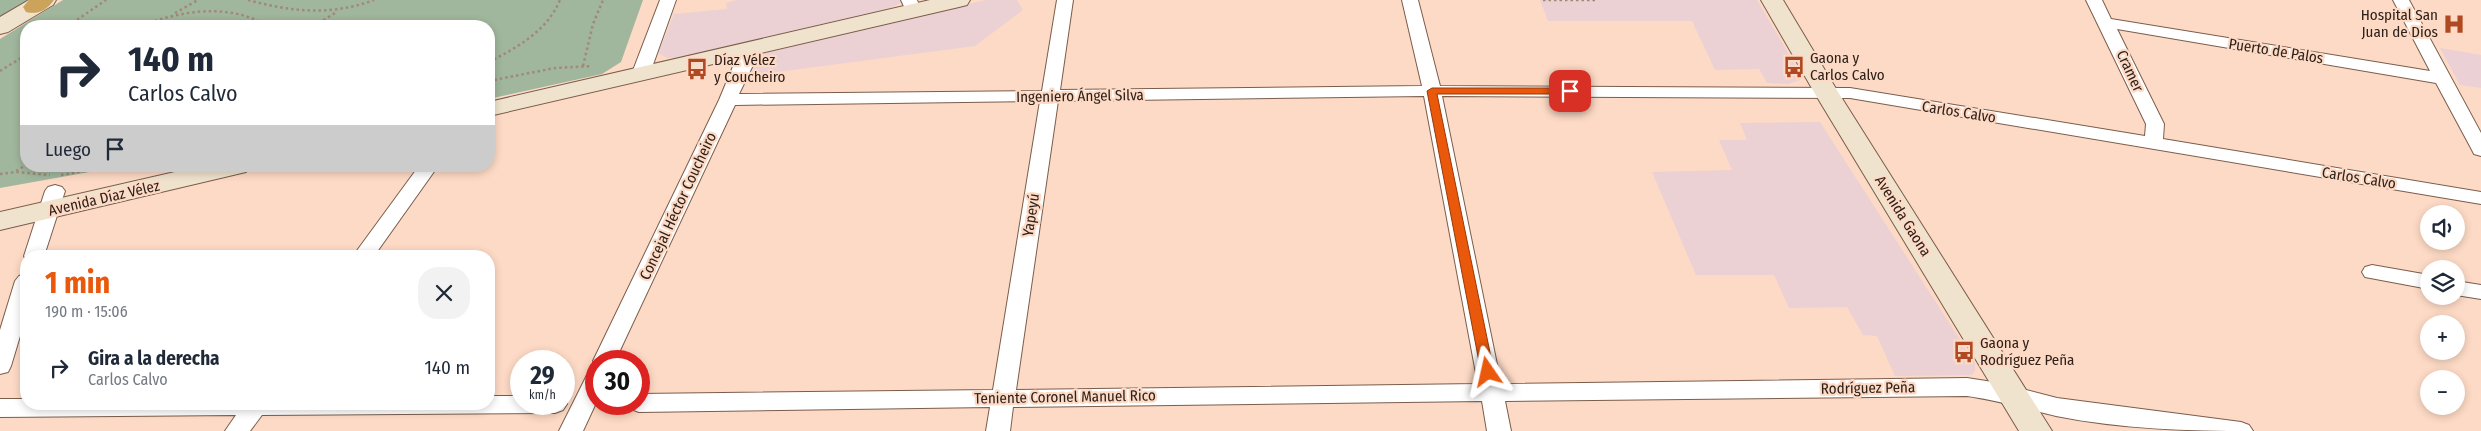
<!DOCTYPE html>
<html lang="es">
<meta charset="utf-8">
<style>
:root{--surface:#fff;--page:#f2f2f3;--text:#1f2937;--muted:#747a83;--accent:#ea580c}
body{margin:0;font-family:"Fira Sans Condensed",sans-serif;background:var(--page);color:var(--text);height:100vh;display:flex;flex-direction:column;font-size:19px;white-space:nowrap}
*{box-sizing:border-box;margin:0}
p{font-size:16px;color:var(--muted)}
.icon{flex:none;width:28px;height:28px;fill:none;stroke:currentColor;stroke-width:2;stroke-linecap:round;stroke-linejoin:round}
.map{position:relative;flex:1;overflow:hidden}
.sheet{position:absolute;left:20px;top:250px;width:475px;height:160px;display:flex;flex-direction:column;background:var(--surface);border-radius:20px;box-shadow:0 2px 8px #0003}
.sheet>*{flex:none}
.top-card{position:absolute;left:20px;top:20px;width:475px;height:152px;border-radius:20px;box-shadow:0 2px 8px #0003;background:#fff;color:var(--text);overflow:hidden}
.tools{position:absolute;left:2420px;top:205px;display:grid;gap:10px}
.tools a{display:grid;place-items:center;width:45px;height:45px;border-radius:50%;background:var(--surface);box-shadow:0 2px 8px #0003;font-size:25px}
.speed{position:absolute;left:510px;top:350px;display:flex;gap:10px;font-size:25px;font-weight:700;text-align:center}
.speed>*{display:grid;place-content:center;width:65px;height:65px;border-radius:50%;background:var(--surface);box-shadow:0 2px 8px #0003;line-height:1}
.speed small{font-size:12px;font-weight:400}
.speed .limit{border:8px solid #d22;background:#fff;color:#111}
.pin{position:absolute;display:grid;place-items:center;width:42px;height:42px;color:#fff;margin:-21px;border-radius:10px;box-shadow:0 2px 8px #0006}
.me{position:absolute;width:55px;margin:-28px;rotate:349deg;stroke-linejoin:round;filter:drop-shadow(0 0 4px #0008)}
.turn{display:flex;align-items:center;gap:18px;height:105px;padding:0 25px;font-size:22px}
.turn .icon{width:65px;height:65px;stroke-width:2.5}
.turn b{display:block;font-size:35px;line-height:42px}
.then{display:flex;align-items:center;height:48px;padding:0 25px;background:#0003;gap:10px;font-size:19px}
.round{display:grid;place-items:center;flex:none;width:52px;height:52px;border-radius:20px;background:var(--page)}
.summary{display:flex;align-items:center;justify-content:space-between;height:85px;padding:0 25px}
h1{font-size:30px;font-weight:700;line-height:38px;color:var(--accent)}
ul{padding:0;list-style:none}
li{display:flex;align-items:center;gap:15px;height:65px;padding:0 25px}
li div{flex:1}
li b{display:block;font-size:19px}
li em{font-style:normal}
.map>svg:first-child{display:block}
.commercial{fill:#ebd1d3}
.education{fill:#ebd0d5}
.green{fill:#a1b79d}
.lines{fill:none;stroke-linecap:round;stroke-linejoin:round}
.street-casing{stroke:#7b5d4b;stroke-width:2}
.secondary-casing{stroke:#7b5d4b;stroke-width:2}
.highway-casing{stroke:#957643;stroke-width:2}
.path{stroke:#a18879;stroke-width:2.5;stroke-dasharray:2.5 3;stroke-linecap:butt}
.street{fill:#fff;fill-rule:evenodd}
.secondary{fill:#f0e3ce;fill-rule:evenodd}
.highway{fill:#cca35a;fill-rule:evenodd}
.route{fill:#ea580c;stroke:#983908}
.labels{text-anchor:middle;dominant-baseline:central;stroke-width:4.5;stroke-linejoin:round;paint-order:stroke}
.poi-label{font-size:15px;fill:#2e2119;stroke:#fddac5;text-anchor:start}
.street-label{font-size:15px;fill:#2e2119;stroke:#fddac5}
</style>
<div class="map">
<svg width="2481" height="431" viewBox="0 0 2481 431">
<rect width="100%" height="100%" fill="#fddac5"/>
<path class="commercial" d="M737 0H901V3L890 8 677 58H667L658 53 674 14 727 9 726 3Z
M986 0H1017L1023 10 975 46 747 76 757 58 769 52Z
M1540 0H1757L1800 73V80L1789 84 1767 83 1759 69 1715 70 1692 21H1548Z
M1820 122 1975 363V370L1972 375 1895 376 1877 336 1863 335 1847 307 1789 308 1774 275H1696L1652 172 1732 170 1719 140H1747L1740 123Z"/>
<path class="education" d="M2440 48 2481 55V88L2460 85Z"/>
<path class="green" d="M0 0H34L0 20Z
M63 0H643L621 62 602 74 489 99V26H26V166H123L0 188V39Z"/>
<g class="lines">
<g class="street-casing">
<path id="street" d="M660 0H676L650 73 647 77H635L632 73Z
M901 0H917L921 10 919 13H907Z
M1057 0H1073L1060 90 1422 86 1402 0H1418L1440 86 1850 88 2145 136 2146 124 2086 0H2102L2111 19 2430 71 2393 0H2409L2481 133V156L2474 154 2472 150 2436 83 2117 29 2164 124 2163 139 2481 192V204L1850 98 1442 96 1501 384 1967 378 1999 383 2057 398 2241 422 2249 425 2253 431C2187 431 2121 429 2056 416 2026 409 1997 400 1967 396L1505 401 1511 431H1487L1482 401 1013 407 1010 431H986L990 407 639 412 631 409 628 404H639V394L993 390 1040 101 735 105 615 361H596V367L593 361 719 100 742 45H754L757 49 754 63 739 94 1042 91ZM1424 96 1478 384 1016 390 1058 101Z
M419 166H438L374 256H353Z
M55 185 62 187 65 191 44 256H26V260L24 256 45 191 48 187Z
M2372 265 2429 275V289L2365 277 2362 272 2365 267Z
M26 274V316L11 366 8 372 0 374V330L15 281 19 276Z
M2456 281 2481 285V299L2456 295Z
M596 371V403L583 431H559L588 373Z
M489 396H521V404H564V399L567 404 563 410 555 413 262 415 250 431H225L236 415 0 417V399H26V404H489Z"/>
</g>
<g class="secondary-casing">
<path id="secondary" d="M29 0H56L53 5 8 32 0 34V17Z
M930 0H970L967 5 959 7 489 116V102Z
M1761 0H1783L1838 92 2052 431H2019L1814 92Z
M201 166H250L246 172 0 230V212Z"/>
</g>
<g class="highway-casing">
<path id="highway" d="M29 0H54C47 10 38 15 26 12L23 7Z"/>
</g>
<path class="path" d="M248 0C292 12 331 16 374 0
M1543 0H1598
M175 13 198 0
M68 26 106 0
M139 26C182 11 227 2 268 26
M314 26 335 13
M489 62C518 47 547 31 560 0
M583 66 593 24 603 0
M0 71 26 55
M489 81 555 68 592 66
M16 171 26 165
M0 174 16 172 50 175
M61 175 115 166"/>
<use href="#street" class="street"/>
<use href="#secondary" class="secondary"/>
<use href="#highway" class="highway"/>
</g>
<path class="route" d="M1432 88H1570L1575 91 1570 94H1437L1494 372 1488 377 1481 372 1427 91Z"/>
<defs>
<g id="hospital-bare" transform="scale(1.725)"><path d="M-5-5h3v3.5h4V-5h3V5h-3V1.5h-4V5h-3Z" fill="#b04922" stroke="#fddac5" stroke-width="2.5" paint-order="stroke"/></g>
<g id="bus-bare" transform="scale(1.725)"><path d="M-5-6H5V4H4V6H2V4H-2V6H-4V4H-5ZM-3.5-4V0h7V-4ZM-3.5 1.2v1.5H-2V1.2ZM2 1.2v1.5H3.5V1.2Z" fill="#b04922" stroke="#fddac5" stroke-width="2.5" paint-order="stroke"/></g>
</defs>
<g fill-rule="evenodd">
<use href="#hospital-bare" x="2454" y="24"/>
<use href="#bus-bare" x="1794" y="67"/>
<use href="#bus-bare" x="697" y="69"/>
<use href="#bus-bare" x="1964" y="352"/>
</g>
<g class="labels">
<g class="poi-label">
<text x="2438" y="15" text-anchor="end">Hospital San<tspan x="2438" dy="17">Juan de Dios</tspan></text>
<text x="1810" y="58">Gaona y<tspan x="1810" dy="17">Carlos Calvo</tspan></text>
<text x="714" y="60">Díaz Vélez<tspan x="714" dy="17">y Coucheiro</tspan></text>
<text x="1980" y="343">Gaona y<tspan x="1980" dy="17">Rodríguez Peña</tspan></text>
</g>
<g class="street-label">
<text transform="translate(2276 51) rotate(9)">Puerto de Palos</text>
<text transform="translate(2130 71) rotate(65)">Cramer</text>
<text transform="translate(1080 96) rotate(-1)">Ingeniero Ángel Silva</text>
<text transform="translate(1959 112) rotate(9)">Carlos Calvo</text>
<text transform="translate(2359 178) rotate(9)">Carlos Calvo</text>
<text transform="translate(104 198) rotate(-13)">Avenida Díaz Vélez</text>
<text transform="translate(678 206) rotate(-65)">Concejal Héctor Coucheiro</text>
<text transform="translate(1031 215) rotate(-81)">Yapeyú</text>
<text transform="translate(1903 216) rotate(58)">Avenida Gaona</text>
<text transform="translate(1868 388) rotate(-1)">Rodríguez Peña</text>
<text transform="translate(1065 397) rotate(-1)">Teniente Coronel Manuel Rico</text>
</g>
</g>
</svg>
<div class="tools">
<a><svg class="icon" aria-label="sound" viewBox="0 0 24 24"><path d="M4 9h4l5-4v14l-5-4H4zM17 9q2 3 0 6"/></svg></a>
<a><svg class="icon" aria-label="layers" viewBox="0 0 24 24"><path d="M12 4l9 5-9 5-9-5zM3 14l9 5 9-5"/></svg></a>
<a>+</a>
<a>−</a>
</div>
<div class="speed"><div>29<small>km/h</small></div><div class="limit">30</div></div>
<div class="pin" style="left:1570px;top:91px;background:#d93025"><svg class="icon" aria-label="arrive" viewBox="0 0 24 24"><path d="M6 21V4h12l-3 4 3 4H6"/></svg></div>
<svg class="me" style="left:1488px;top:372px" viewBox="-20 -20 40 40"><path d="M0-17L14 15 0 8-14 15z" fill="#ea580c" stroke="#fff" stroke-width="4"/></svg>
<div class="top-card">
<div class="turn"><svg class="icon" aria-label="right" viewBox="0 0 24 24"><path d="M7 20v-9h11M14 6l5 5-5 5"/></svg><div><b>140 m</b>Carlos Calvo</div></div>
<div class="then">Luego<svg class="icon" aria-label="arrive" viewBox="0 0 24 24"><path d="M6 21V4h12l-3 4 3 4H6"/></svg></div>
</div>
<section class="sheet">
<div class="summary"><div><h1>1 min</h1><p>190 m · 15:06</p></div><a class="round"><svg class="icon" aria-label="close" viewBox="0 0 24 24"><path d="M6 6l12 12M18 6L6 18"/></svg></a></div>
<ul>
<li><svg class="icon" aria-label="right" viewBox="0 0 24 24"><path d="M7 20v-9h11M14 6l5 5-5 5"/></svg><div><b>Gira a la derecha</b><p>Carlos Calvo</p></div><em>140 m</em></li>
</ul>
</section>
</div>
